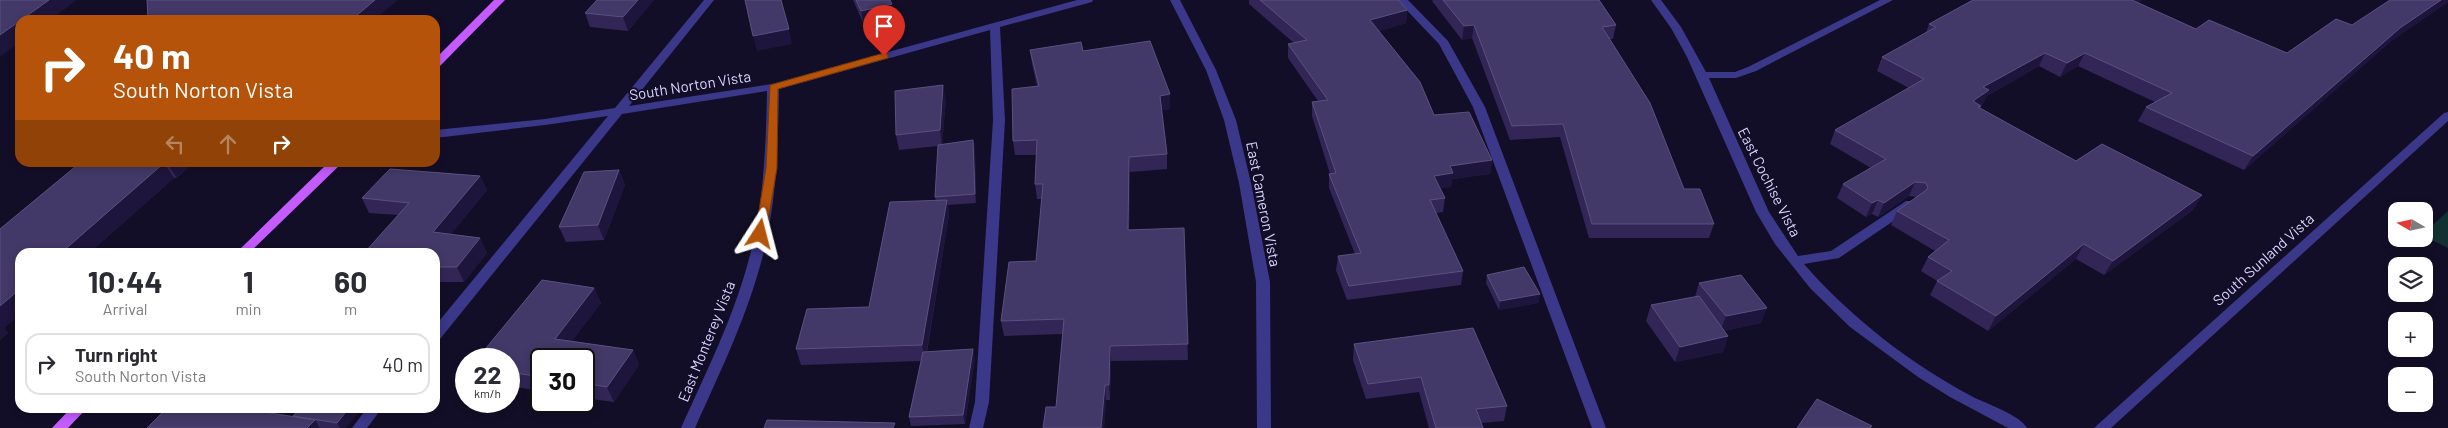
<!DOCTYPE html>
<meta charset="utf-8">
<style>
:root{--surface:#fff;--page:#f2f2f3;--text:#2b2b33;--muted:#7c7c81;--line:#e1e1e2}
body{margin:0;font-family:Barlow,sans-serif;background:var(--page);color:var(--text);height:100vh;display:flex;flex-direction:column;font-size:19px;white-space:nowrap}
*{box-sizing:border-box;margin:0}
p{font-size:16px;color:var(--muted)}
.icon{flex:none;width:28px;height:28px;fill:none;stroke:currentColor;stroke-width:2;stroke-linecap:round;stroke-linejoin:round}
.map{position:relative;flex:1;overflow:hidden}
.drawer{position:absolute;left:15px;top:248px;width:425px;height:165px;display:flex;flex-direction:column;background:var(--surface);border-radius:15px;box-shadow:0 2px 8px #0003}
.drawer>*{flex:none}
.guide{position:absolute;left:15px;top:15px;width:425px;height:152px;border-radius:15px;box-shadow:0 2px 8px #0003;background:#b45309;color:#fff;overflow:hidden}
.needle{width:32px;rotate:279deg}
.tools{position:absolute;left:2388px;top:202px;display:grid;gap:10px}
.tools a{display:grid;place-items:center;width:45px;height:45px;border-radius:10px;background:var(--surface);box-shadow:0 2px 8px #0003;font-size:25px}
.speed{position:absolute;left:455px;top:348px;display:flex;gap:10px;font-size:25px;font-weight:700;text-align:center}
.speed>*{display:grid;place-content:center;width:65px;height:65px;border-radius:50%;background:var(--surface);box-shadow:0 2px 8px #0003;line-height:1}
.speed small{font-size:12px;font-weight:400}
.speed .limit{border:2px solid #111;border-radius:8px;background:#fff;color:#111}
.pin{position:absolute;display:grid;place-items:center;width:42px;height:42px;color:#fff;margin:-51px -21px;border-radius:50% 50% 50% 0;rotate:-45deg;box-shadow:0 0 5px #0007}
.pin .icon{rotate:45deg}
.me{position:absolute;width:55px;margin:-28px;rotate:9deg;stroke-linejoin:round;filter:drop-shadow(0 0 4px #0008)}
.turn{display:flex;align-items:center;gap:18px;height:105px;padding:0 15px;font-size:22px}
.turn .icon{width:65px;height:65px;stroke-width:2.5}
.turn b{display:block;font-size:35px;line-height:42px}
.lanes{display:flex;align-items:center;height:48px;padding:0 15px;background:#0003;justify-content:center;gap:25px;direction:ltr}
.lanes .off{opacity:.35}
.eta{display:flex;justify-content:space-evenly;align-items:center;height:85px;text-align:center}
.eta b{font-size:30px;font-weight:700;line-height:35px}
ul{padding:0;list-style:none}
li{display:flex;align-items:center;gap:15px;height:62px;margin:0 10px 8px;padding:0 5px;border:2px solid var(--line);border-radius:15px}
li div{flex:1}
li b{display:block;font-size:19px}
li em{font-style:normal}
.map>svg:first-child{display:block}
.green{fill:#113231}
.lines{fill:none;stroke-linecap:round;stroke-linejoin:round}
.minor{fill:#3b3789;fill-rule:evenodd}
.major{fill:#c45bff;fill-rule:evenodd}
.wall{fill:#312656}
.shaded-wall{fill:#1d153b}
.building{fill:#433968;stroke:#5b5180}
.route{fill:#b45309;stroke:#753606}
.labels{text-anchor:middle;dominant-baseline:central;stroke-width:4;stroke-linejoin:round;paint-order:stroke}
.street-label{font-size:15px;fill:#dad4ff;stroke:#130e27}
</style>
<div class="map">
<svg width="2448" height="428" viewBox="0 0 2448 428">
<rect width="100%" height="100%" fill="#130e27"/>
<path class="green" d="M2448 211V248L2424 236V233Z"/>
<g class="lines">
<path class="minor" d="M704 0H714L629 106 772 84 1077 0H1093L1092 2 1000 27 1005 120 989 402 983 428H969L975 402 993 120 990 30 779 89C778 143 777 199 764 251 749 313 721 370 695 428H681C707 370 736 313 751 251 764 199 766 144 767 91L622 114 440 339 435 340V326L608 116 545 125 435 138V130L545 119 615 108Z
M1170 0H1180L1216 70 1236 120 1251 183 1270 282 1271 428H1257L1256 282 1239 183 1224 120 1206 70Z
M1397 0H1408L1448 41 1485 107 1606 428H1592L1473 107 1439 44Z
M1651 0H1661L1681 27 1706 72H1735L1748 67 1880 0H1893L1756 71 1736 78H1709L1769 212 1798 256 1831 251 1906 201H1914L1916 204 1914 207 1839 258 1804 264C1852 319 1911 364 1975 398 1988 404 2021 416 2027 428H2008L1950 397 1918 377 1850 327 1810 288 1775 244 1756 212 1687 57 1671 28Z
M2448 112V121L2111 428H2094L2444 113Z
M367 408H382L367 428H352Z"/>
<path class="major" d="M494 0H505L439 67 435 68V59Z
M329 162H343L250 252H237Z
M71 408H87L68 428H52Z"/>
</g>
<path class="wall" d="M597 0H654L628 31 590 27 585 13Z
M853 0H890L895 18 864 25Z
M1249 0H1399L1407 10 1406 23 1379 31 1434 115 1492 160 1490 174 1452 179 1451 187 1440 188 1445 198 1443 212 1436 213 1463 271 1461 285 1347 300 1336 270 1338 256 1355 254 1329 188V174H1330L1312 116V102L1318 101 1288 58V44L1294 43 1249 4Z
M1433 0H1599L1616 25 1613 39H1610L1684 189 1714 224 1709 238H1589L1560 137 1510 140 1472 38 1462 40 1432 1Z
M1973 0H2142L2138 3 2196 29 2287 53 2352 25 2448 0V2L2391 41 2244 170 2138 121 2146 107 2155 102 2078 66 2060 77 2039 66 1987 96 1980 108 2076 161 2202 195 2193 210 2104 275 2076 259 1988 331 1930 295 1937 281 1921 271 1928 257 1935 251 1891 225 1897 211 1917 197 1909 196 1878 217 1872 214 1866 217 1837 198 1843 184 1871 168 1830 144 1835 130 1909 88 1877 71 1882 57 1926 33 1929 24Z
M1030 50 1083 51 1170 109 1161 110 1167 154V169L1130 172 1129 230 1184 228 1188 360 1111 361 1110 400H1106L1104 428H1043L1056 407 1063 334 1004 336 1001 321 1036 261 1042 199H1037L1035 184 1036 155H1015L1013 141 1037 86 1032 64Z
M946 99 942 145 973 140 975 148 976 203 948 205 949 215 927 352 975 358 965 424 911 426 909 417 921 361 801 365 796 349 869 307 936 201 935 197 938 146 899 150 896 135Z
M81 162H194L177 178H174L4 328 8 333 0 340V229Z
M619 170 625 185 604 240 566 242 559 227Z
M480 176 487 190 451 234 480 238 487 253 464 282H435V252L398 215 369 213 362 198Z
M1487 275 1540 294 1538 303 1499 310 1486 283Z
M1699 283 1761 323 1724 331 1728 336 1723 352 1675 362 1646 321 1651 305 1695 297Z
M594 288 601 303 572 341 633 350 639 365 614 402 584 398V359H541V391L509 386V359Z
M1354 344 1507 406 1504 421 1481 423 1483 428H1429L1419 392 1366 399 1353 360Z
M362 408 345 428H147L293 416Z"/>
<path class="shaded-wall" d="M49 0H77L50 20H21Z
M375 0H398L374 20H351Z
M638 0H654L628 31 623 17Z
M2129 0H2142L2122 12Z
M2441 0H2448V2L2391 41 2244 170 2253 156 2400 28Z
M892 4 895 18 864 25 861 11Z
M1407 10 1406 23 1369 34 1370 20Z
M20 21V42L0 57V35Z
M1474 25 1472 38 1462 40 1464 26Z
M789 29 792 44 757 51 753 36Z
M2045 53 2039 66 1987 96 1983 104 1966 115 1973 101 1983 87Z
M2085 53 2078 66 2060 77 2067 63Z
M943 85 946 99 942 145 940 130Z
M1170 94V109L1160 110V96Z
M973 140 975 148 976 203 975 194Z
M1129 157 1130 172 1129 245 1128 230Z
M1492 160 1490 174 1452 179 1451 187 1432 190 1434 176 1450 166Z
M168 162H194L177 178 167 163Z
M164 163 174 178 90 252H62Z
M619 170 625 185 604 240 598 225Z
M480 176 487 190 441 246 433 232Z
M1915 182 1909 196 1878 217 1884 203Z
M2202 195 2193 210 2104 275 2113 261Z
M947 200 949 215 925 361 922 345Z
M1878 200 1872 214 1866 217 1872 203Z
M480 238 487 253 464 282 457 267Z
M2084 244 2076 259 1988 331 1996 316Z
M594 288 601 303 562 354 555 339Z
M20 289V314L4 328 8 333 0 340V306Z
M1540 294 1538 303 1499 310 1500 301Z
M1767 308 1761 323 1720 332 1726 316Z
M1728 336 1723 352 1675 362 1680 347Z
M1110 346 1111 361 1110 400 1109 385Z
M973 349 975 358 965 424 963 415Z
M633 350 639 365 614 402 607 387Z
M1105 385 1106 400 1104 428H1101Z
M349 408H362L345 428H340L337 423Z
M315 420 320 428H307Z"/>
<path class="building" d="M0 0H49L0 35Z
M147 0H375L351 20H148Z
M597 0H638L623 17 585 13Z
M745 0H781L789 29 753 36Z
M856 0H890L892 4 861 11Z
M1260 0H1399L1407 10 1370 20 1420 82 1434 115 1469 112 1492 160 1450 166 1453 173 1434 176 1445 198 1430 200 1463 271 1349 286 1338 256 1361 253 1329 174 1336 173 1312 102 1328 100 1288 44 1307 40Z
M1443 0H1599L1616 25 1602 27 1650 103 1684 189H1700L1714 224H1592L1563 124 1512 126 1474 25 1464 26Z
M1973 0H2132L2196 29 2209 20 2287 53 2336 19 2352 25 2390 0H2441L2400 28 2253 156 2146 107 2172 93 2085 53 2067 63 2045 53 1983 87 1989 90 1973 101 1981 106 1978 107 2076 161 2102 144 2202 195 2113 261 2084 244 1996 316 1937 281 1952 271 1928 257 1949 240 1897 211 1925 191 1928 188 1926 183 1915 182 1884 203 1878 200 1872 203 1843 184 1886 159 1835 130 1924 79 1882 57 1936 27 1929 24Z
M1150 41 1170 94 1160 96 1167 154 1129 157 1128 230 1184 228 1188 344 1110 346 1109 385H1105L1101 428H1043L1046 407H1056L1064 319 1001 321 1009 262 1036 261 1043 184H1035L1037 140 1013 141 1012 89 1039 86 1030 50 1081 42 1083 51Z
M943 85 940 130 896 135 895 91Z
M973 140 975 194 935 197 938 145Z
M81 162H168L167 163H164L62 252H20V289L0 306V229Z
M390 169 480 176 433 232 480 238 457 267H435V252H365L409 203 362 198Z
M619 170 598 225 559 227 584 172Z
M947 200 922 345 796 349 807 309 869 307 890 202Z
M1524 267 1540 294 1500 301 1487 275Z
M1741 275 1767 308 1726 316 1699 283Z
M542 280 594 288 555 339 633 350 607 387 584 383V359H541V377L509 372V359H477Z
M1699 296 1728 336 1680 347 1651 305Z
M1473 328 1507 406 1476 409 1483 428H1436L1421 377 1368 384 1354 344Z
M973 349 963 415 909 417 923 352Z
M1817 399 1872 426 1870 428H1797Z
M167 408H238L315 420 307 428H147Z
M300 408H349L337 423 293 416Z
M767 420 895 423 893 428H764Z"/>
<path class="route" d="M884 53 888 54V58L778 89 777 168 766 234 765 237H756L755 234 766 168 770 85Z"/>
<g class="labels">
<g class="street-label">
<text transform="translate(690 85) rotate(-9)">South Norton Vista</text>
<text transform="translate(1770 182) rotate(63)">East Cochise Vista</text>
<text transform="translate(1264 204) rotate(79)">East Cameron Vista</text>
<text transform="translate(2263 259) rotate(-42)">South Sunland Vista</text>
<text transform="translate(706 341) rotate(-68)">East Monterey Vista</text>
</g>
</g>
</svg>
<div class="tools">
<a><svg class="needle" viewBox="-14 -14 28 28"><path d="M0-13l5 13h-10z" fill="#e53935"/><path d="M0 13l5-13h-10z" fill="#7c7c81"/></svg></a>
<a><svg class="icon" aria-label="layers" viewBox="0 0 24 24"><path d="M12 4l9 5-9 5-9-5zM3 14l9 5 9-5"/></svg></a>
<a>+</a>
<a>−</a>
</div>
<div class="speed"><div>22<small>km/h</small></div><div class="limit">30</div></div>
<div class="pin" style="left:884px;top:56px;background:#d93025"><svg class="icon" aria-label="arrive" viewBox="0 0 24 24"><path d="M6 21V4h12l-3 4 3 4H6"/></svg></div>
<svg class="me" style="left:760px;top:234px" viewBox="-20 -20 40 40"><path d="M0-17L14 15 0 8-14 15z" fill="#b45309" stroke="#fff" stroke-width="4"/></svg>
<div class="guide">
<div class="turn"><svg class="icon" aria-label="right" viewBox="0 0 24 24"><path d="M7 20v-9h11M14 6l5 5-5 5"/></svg><div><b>40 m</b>South Norton Vista</div></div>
<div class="lanes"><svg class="icon off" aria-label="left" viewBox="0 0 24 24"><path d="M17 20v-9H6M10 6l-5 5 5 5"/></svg><svg class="icon off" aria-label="ahead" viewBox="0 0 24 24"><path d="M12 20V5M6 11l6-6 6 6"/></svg><svg class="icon" aria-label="right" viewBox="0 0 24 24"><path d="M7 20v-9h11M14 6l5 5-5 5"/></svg></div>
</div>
<section class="drawer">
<div class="eta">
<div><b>10:44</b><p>Arrival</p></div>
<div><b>1</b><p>min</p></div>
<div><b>60</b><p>m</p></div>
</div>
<ul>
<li><svg class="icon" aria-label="right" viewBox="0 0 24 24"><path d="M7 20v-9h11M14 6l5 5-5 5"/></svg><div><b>Turn right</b><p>South Norton Vista</p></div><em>40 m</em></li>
</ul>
</section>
</div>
